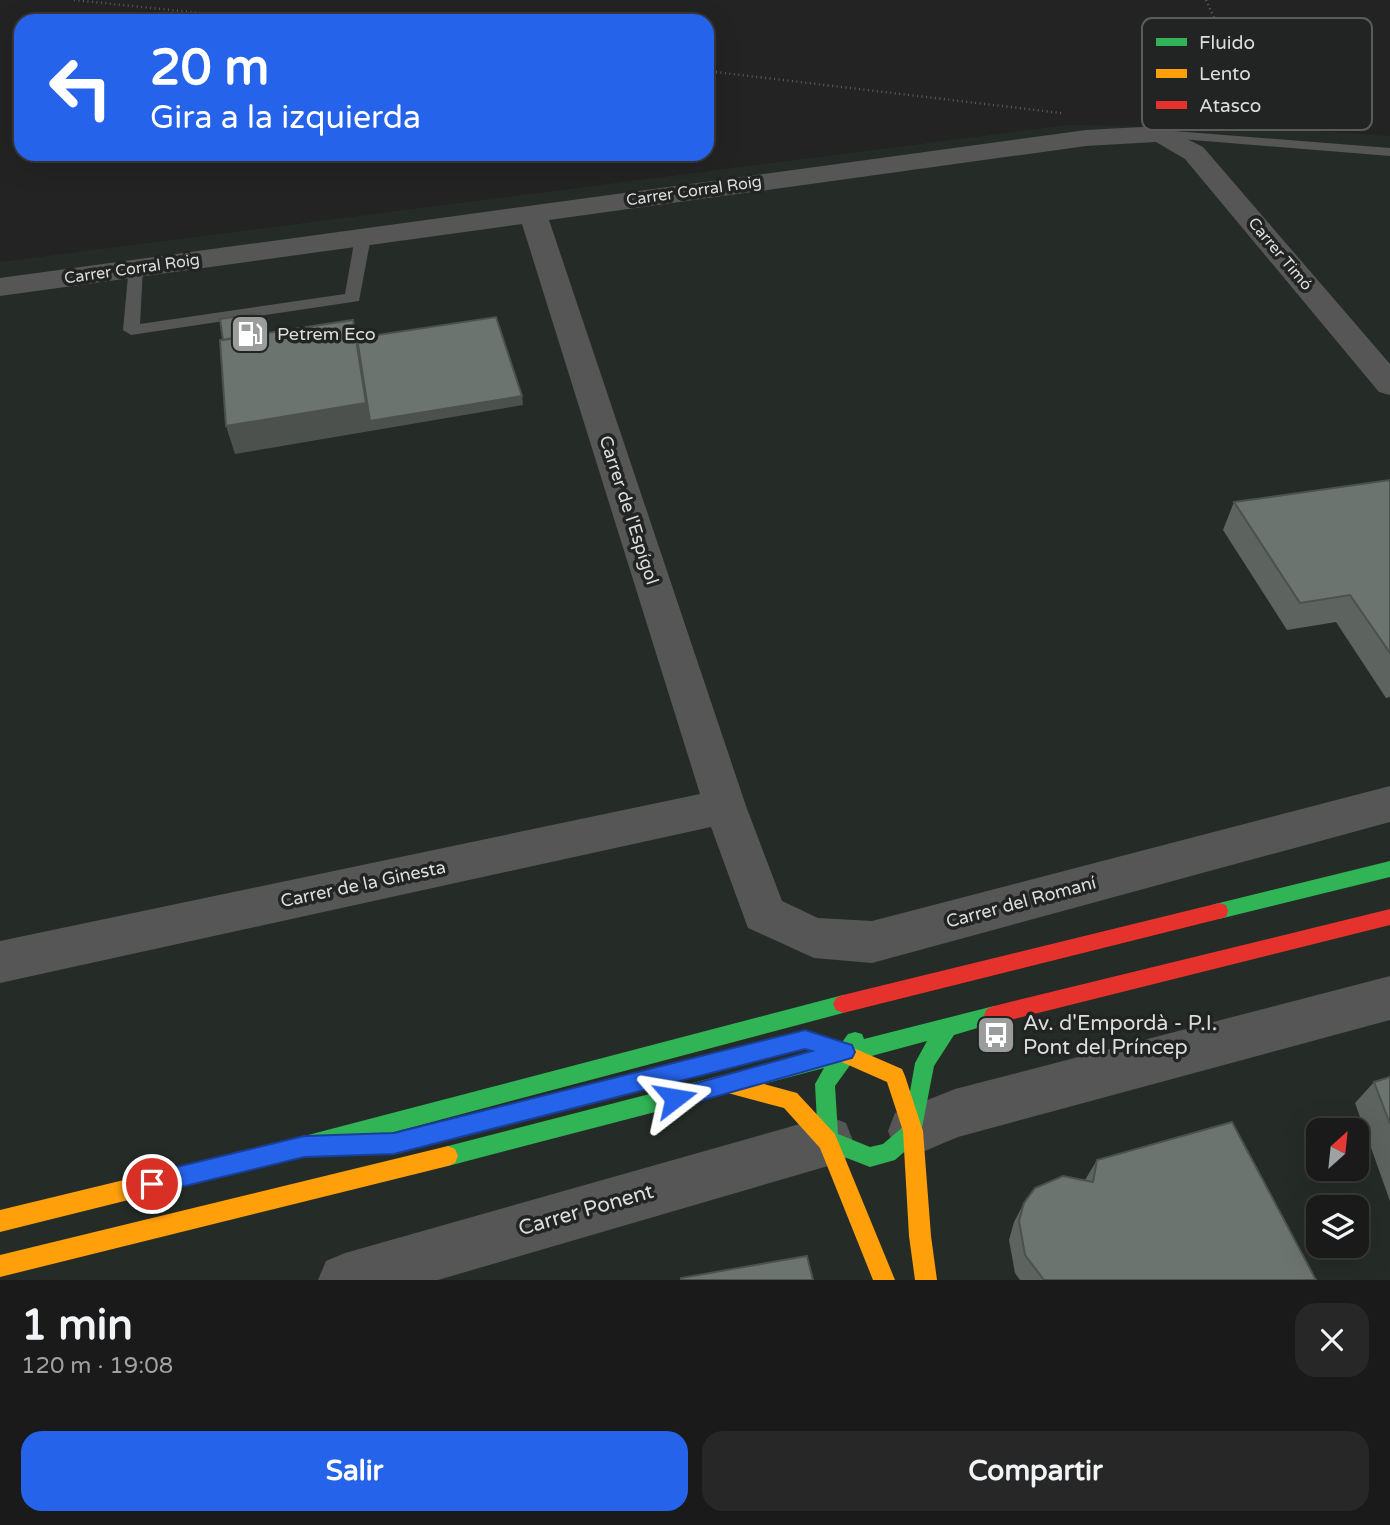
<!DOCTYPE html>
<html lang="es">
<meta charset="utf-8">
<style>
:root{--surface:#1a1a1a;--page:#272727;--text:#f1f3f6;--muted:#9fa1a2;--line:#383839;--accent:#2563eb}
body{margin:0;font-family:"Varela Round",sans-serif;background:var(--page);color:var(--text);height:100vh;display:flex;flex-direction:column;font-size:26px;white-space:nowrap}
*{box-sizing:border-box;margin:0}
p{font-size:23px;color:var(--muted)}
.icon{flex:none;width:38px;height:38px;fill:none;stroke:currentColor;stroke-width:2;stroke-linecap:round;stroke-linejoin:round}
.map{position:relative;height:1280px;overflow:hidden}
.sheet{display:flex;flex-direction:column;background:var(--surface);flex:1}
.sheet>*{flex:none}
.hud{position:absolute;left:14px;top:14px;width:700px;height:147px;border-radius:21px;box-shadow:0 7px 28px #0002,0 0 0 2px var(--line);background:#2563eb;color:#fff;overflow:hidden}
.needle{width:46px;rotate:27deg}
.fabs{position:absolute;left:1306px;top:1118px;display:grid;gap:14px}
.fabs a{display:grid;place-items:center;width:63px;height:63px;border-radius:14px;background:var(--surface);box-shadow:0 7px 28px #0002,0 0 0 2px var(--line);font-size:35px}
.pin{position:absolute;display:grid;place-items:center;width:60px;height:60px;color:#fff;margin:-30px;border:4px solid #fff;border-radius:50%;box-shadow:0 2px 7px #0007}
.me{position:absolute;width:77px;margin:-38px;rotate:76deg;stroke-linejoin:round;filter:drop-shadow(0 0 5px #0008)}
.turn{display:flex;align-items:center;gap:24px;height:147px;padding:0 21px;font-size:32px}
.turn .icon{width:91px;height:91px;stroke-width:2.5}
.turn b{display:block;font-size:49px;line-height:60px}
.round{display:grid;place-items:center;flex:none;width:74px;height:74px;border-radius:21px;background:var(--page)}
.summary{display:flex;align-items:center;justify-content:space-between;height:119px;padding:0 21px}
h1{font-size:42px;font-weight:700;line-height:52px}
.cta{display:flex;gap:14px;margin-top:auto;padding:14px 21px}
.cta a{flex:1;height:80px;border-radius:21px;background:var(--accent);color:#fff;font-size:28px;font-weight:700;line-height:80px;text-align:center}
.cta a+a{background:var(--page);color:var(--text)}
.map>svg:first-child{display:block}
.built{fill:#252c27;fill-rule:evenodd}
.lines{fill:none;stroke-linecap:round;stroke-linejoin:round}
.path{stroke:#5c5d5c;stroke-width:2.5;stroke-dasharray:1 3.5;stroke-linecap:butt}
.lane{fill:#555655;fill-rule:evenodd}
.street{fill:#555655;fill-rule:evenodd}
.fast{fill:#30b455;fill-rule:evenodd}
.slow{fill:#ff9f0a;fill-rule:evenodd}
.jam{fill:#e5322d;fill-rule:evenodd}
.wall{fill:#5d645f}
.shaded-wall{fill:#4c514e}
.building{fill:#6c746f;stroke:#4c514e;stroke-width:2}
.route{fill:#2563eb;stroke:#184099;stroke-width:2}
.labels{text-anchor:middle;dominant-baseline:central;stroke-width:7;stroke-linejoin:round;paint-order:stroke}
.far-street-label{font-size:16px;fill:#dcdedd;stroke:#212422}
.poi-label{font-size:18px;fill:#dcdedd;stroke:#212422;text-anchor:start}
.street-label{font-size:18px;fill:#dcdedd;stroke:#212422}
.near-poi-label{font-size:21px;fill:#dcdedd;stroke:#212422;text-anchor:start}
.near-street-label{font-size:21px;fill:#dcdedd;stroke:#212422}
.key{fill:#212422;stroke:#595c5a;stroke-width:2}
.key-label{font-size:19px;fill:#dcdedd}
</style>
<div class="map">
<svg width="1390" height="1280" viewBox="0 0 1390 1280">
<rect width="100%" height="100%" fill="#222322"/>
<path class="built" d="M1068 125 1272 128 1390 136V1280H0V262ZM1318 1130H1356V1169H1318ZM1318 1208H1356V1246H1318Z"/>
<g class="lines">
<path class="path" d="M74 0 278 21
M1206 0 1247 91 1256 120
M707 71 1061 113"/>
<path class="lane" d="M1161 130 1390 148V156L1156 137V131Z
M363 232 371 237 359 301 131 335 123 330 129 265H141L143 268 140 324 345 294 355 237Z"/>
<path class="street" d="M1161 126 1203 147 1390 364V395L1379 392 1185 159 1156 142 1086 146 549 220 746 806 782 901 818 918 872 921 1390 786V822L872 963 814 958 748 928 711 827 0 983V941L700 794 522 224 0 296V278L1086 130Z
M1390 976V1020L958 1137 913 1156 895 1149 888 1131 895 1113 955 1089Z
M828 1116 846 1123 853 1141 846 1159 828 1166 438 1280H318L326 1261 345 1253Z"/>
<path class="fast" d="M1390 861V877L1219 919 1212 917 1210 911 1212 905 1219 903Z
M843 995 850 998 853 1004 850 1010 843 1013 285 1161 278 1158 275 1151 278 1144 285 1141Z
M994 1006 1001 1009 1004 1015 1001 1021 954 1035 934 1066 920 1138 895 1160 870 1167 821 1148 818 1141 815 1084 824 1068 448 1166 441 1163 438 1156 441 1149 448 1146 840 1045 848 1034 855 1032 862 1034 864 1039ZM927 1041 915 1063 904 1126 883 1144 870 1147 838 1134 835 1086 853 1061Z"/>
<path class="slow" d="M835 1040 902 1069 905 1076 923 1131 931 1236 937 1280H915L909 1236 903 1131 887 1082 828 1056 825 1049 828 1042Z
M731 1075 797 1093 835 1134 895 1280H873L820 1148 784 1108 724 1092 721 1085 724 1078Z
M285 1141 292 1144 295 1151 292 1158 285 1161 0 1232V1210Z
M448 1146 455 1149 458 1156 455 1163 448 1166 0 1277V1255Z"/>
<path class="jam" d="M1219 903 1226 905 1228 911 1226 917 1219 919 843 1013 836 1010 833 1004 836 998 843 995Z
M1390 909V925L994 1024 987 1021 984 1015 987 1009 994 1006Z"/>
</g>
<path class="wall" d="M1390 480V697L1386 698 1336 622 1287 630 1223 530 1234 502Z
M1390 1077V1201L1355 1103 1374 1082Z
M1097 1160 1316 1280H1020L1015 1273 1009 1240 1014 1222 1024 1203 1085 1180Z"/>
<path class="shaded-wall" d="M254 314 257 323 260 363 229 368Z
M353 320 359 347 522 396 523 405 235 454 226 426Z"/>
<path class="building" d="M254 314 256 335 223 340 220 319Z
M496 317 522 396 370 421 357 338Z
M353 320 366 403 226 426 220 340Z
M1390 480V653L1350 595 1300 603 1234 502Z
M1390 1077V1124L1374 1082Z
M1232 1122 1316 1280H1044L1025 1255 1019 1221 1024 1203 1035 1188 1063 1176 1093 1182 1097 1160Z
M807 1256 813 1280H681V1278Z"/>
<path class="route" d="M805 1030 852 1045 855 1052 852 1058 675 1108 668 1105 665 1098 668 1091 812 1051 805 1049 394 1154 304 1157 152 1194 145 1191 142 1184 145 1176 152 1173 304 1136 394 1133Z"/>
<defs>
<g id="fuel-square" transform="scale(2.0125)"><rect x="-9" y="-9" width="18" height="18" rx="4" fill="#9b9d9c" stroke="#212422"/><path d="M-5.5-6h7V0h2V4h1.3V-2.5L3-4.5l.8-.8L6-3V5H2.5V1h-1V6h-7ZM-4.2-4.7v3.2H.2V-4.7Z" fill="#fff"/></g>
<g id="bus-square" transform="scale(2.0125)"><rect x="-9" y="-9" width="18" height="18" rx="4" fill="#9b9d9c" stroke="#212422"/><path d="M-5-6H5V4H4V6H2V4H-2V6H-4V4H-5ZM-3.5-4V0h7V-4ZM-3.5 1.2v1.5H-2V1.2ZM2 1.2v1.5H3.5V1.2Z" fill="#fff"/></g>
</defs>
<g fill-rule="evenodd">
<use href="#fuel-square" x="250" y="334"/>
<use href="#bus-square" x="996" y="1035"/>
</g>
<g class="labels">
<g class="far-street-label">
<text transform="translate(694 191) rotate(-8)">Carrer Corral Roig</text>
<text transform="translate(1280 254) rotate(50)">Carrer Timó</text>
<text transform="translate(132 269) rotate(-8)">Carrer Corral Roig</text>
</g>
<g class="poi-label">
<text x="277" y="334">Petrem Eco</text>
</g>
<g class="street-label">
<text transform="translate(629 510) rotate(72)">Carrer de l'Espígol</text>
<text transform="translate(363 884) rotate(-12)">Carrer de la Ginesta</text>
<text transform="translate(1021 902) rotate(-15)">Carrer del Romaní</text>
</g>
<g class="near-poi-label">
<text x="1023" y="1023">Av. d'Empordà - P.I.<tspan x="1023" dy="24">Pont del Príncep</tspan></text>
</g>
<g class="near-street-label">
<text transform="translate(586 1210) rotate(-16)">Carrer Ponent</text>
</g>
</g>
<rect x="1142" y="18" width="230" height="112" rx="10" class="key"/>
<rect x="1156" y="38" width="31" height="8" fill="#30b455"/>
<rect x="1156" y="69" width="31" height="9" fill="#ff9f0a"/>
<rect x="1156" y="101" width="31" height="8" fill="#e5322d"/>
<g class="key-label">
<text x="1199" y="49">Fluido</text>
<text x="1199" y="80">Lento</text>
<text x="1199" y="112">Atasco</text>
</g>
</svg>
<div class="fabs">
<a><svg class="needle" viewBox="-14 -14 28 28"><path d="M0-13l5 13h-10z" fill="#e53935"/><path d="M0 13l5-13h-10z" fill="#9fa1a2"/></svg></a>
<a><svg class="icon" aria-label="layers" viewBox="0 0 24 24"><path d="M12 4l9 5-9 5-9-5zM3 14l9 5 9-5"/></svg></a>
</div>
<div class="pin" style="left:152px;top:1184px;background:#d93025"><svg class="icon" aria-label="arrive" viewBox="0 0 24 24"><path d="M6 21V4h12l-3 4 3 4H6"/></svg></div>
<svg class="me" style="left:675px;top:1098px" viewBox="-20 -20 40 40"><path d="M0-17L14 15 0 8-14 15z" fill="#2563eb" stroke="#fff" stroke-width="4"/></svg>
<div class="hud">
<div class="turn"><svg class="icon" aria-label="left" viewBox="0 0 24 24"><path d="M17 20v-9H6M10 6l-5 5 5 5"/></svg><div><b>20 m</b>Gira a la izquierda</div></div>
</div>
</div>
<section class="sheet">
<div class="summary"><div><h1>1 min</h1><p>120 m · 19:08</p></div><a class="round"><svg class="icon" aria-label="close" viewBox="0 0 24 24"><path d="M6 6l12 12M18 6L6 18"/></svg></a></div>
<div class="cta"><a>Salir</a><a>Compartir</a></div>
</section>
